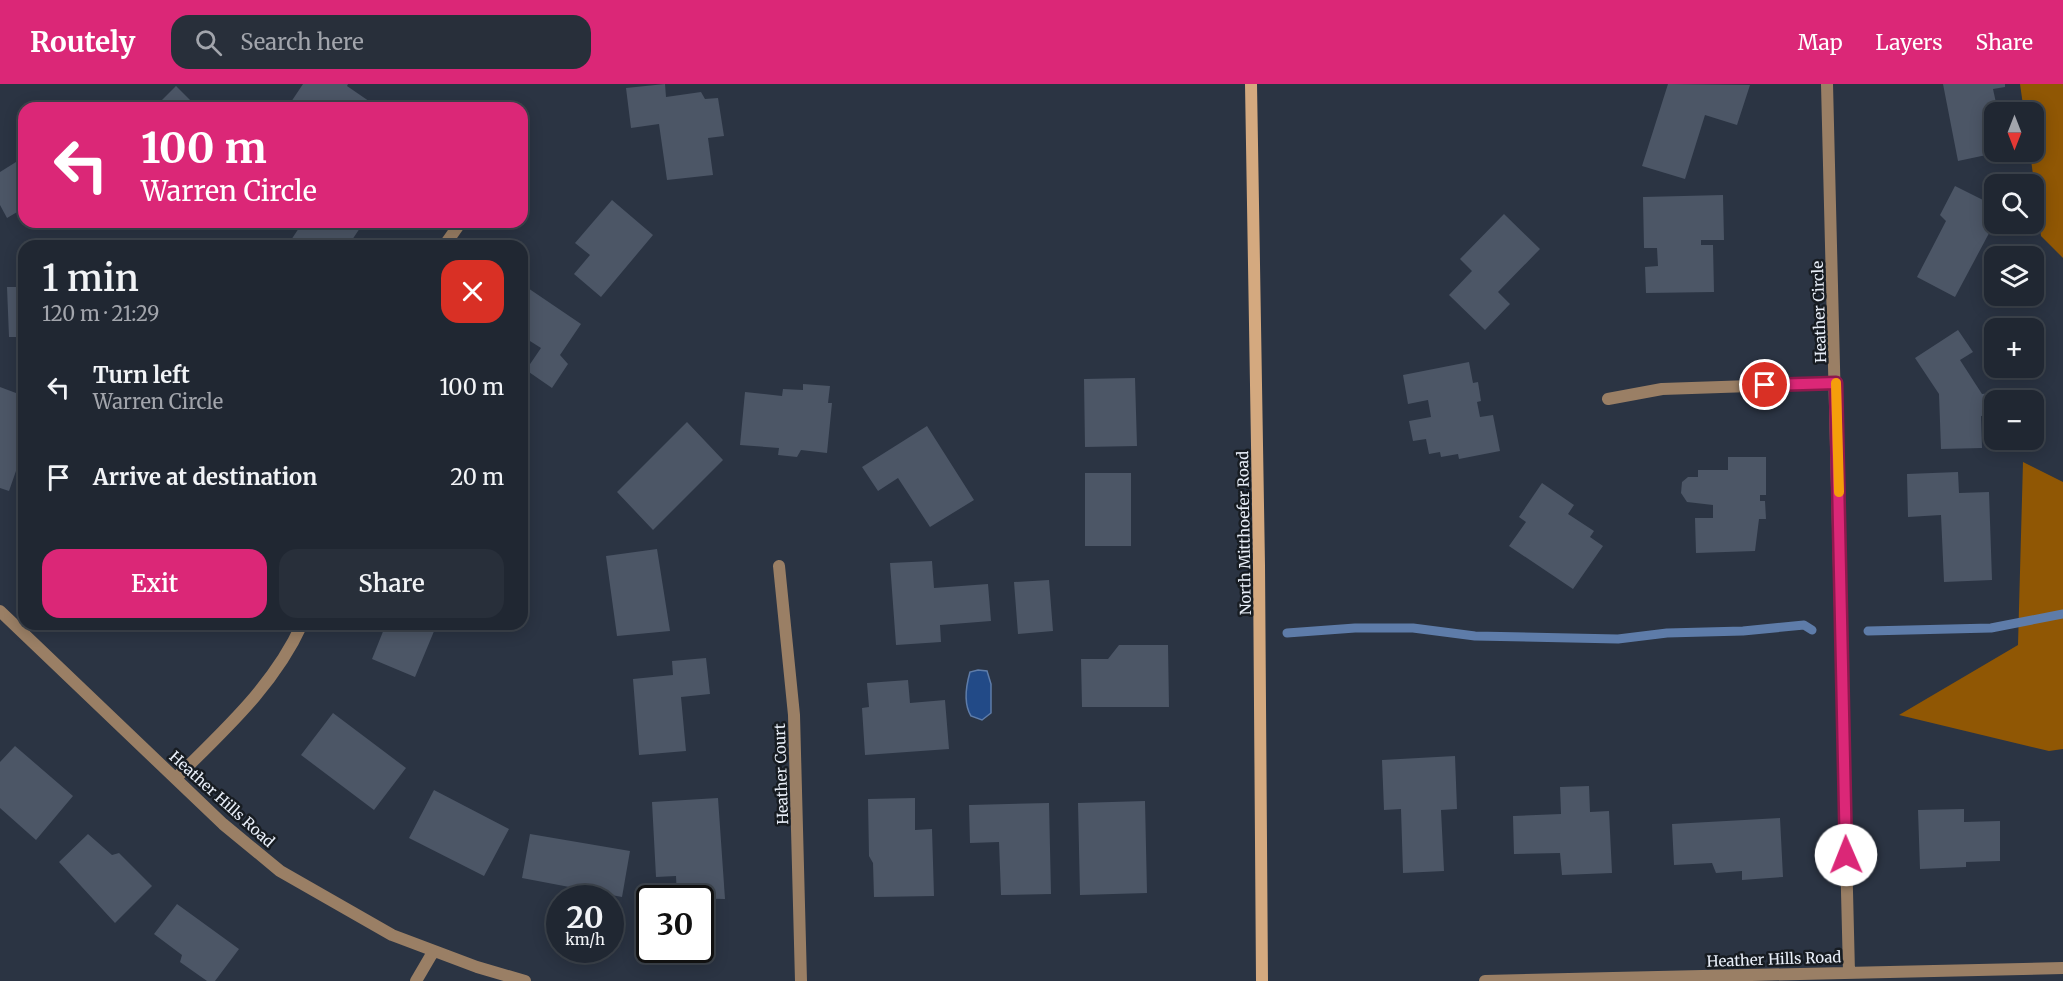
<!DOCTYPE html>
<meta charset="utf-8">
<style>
:root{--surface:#202732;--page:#282f3a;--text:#f1f3f6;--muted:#a2a5ac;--line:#3d444d;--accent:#db2777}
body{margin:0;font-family:Merriweather,serif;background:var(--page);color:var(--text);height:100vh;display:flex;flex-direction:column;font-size:22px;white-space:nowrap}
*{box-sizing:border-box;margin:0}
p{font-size:20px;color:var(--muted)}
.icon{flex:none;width:33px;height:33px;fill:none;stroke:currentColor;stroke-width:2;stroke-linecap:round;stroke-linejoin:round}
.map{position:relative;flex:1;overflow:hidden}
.sheet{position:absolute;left:18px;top:156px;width:510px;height:390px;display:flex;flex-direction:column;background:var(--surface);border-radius:18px;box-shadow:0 3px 15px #0003,0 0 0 2px var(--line)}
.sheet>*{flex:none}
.hud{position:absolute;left:18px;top:18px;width:510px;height:126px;border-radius:18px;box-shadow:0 3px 15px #0003,0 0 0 2px var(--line);background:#db2777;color:#fff;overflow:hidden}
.needle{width:39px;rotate:180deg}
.fabs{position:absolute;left:1984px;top:18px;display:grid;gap:12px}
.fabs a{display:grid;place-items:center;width:60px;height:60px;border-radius:12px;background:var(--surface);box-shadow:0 3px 15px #0003,0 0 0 2px var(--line);font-size:30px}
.speed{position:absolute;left:546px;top:801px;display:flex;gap:12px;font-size:30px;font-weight:700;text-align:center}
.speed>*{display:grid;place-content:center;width:78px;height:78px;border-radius:50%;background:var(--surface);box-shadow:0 3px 15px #0003,0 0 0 2px var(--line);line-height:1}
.speed small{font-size:15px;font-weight:400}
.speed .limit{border:3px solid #111;border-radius:9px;background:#fff;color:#111}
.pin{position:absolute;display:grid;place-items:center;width:51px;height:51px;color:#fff;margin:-26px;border:3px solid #fff;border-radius:50%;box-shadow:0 2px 6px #0007}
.me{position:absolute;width:66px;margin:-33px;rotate:359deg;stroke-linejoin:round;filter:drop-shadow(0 0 4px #0008)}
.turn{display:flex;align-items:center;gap:21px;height:126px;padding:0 24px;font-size:27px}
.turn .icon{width:78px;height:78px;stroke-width:2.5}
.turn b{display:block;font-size:42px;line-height:51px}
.round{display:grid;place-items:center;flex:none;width:63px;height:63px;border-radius:18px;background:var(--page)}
.head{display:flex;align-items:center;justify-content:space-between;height:102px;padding:0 24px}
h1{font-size:36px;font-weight:600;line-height:45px}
.button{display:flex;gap:12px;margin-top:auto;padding:12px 24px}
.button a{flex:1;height:69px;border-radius:18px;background:var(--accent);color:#fff;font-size:24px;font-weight:600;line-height:69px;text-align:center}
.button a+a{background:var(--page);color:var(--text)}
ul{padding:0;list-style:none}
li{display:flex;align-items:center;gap:18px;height:90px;padding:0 24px}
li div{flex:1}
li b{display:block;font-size:22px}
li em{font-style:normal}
header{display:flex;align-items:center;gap:36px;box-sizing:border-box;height:84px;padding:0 30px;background:var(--accent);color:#fff}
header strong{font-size:28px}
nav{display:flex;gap:33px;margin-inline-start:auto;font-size:21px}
.search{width:420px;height:54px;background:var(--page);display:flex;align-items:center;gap:15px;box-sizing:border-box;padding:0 21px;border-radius:18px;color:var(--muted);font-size:22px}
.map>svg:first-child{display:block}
.forest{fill:#905704}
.water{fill:#224a87;stroke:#5e7ca9;stroke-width:1.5}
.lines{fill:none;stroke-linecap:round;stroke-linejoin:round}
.stream{stroke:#5e7ca9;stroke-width:9}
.building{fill:#4c5666}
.minor{stroke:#9a7f65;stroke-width:12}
.secondary{stroke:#d4a97f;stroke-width:12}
.route-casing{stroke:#8e194d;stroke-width:15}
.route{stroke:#db2777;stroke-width:10}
.slow{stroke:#f59e0b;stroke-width:10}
.labels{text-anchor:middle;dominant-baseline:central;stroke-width:5;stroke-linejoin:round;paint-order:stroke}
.street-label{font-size:15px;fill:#e9eff9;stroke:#171c22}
</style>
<header>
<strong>Routely</strong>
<div class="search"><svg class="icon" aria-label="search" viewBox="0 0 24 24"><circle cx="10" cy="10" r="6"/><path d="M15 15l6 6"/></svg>Search here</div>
<nav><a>Map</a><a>Layers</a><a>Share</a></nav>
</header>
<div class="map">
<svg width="2063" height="897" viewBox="0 0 2063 897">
<rect width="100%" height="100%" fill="#2b3443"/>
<path class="forest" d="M2020 0H2063V174L2041 152 2030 68H2034V28H2024Z
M2023 378 2063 398V665L2049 667 1899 631 2018 561Z"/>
<path class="water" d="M978 586 987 587 991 600V629L982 636 971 632C963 619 966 602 970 588Z"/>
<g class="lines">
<path class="stream" d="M1868 547 1991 544 2063 530
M1287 549 1355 544H1413L1475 552 1618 555 1667 549 1743 547 1804 541 1812 546"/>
</g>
<path class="building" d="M303 0H348L347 2 379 24H293L289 21Z
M665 0 666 13 701 8 705 15 718 14 724 52 708 54 713 91 667 96 659 40 631 44 626 4Z
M1668 0 1750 1 1737 41 1705 31 1685 95 1642 82Z
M1943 0H2005V3L1993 5 1998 28H1995V33L1984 36 1991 70 1958 77Z
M176 2 198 24H154Z
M24 73V124L7 134 0 121V88Z
M1955 102 1995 122V138L1955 213 1917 193 1946 137 1940 131Z
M1723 111 1724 156H1701V161H1713L1714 208 1646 209 1645 183 1658 182 1657 164H1644L1643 113Z
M612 116 653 151 601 213 574 190 590 171 575 159Z
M1504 130 1540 165 1498 208 1510 220 1485 246 1449 211 1472 187 1460 175Z
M303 138H364L348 162H287Z
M522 200 581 240 560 271 568 280 552 304 526 286 541 264 522 252Z
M7 203H24V253H9Z
M1958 246 1973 268 1960 276 1982 310 1993 309 1994 331 1981 332 1982 364 1941 365 1939 310 1915 274Z
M1469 278 1473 299 1478 298 1481 317 1477 318 1480 333 1493 331 1500 367 1459 375 1458 370 1441 373 1440 368 1429 370 1426 355 1413 357 1409 337 1431 333 1428 316 1408 320 1403 291Z
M1135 294 1137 362 1085 363 1084 295Z
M803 300 830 302 828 319H832L827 369 801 366 797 373 778 371 779 364 740 361 745 308 782 312 783 305 803 306Z
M0 303 24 312V364L9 407 0 404Z
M687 338 723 376 653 446 617 408Z
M927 342 974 416 930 443 898 394 878 407 862 383Z
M1728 373H1766V411H1760V417H1765L1766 435H1759L1755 467 1696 469 1695 434H1713V421L1687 418 1681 409 1682 398 1688 393H1698V386H1728Z
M1958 388 1959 409 1989 408 1992 496 1944 498 1941 431 1908 433 1907 390Z
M1085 389H1131V462H1085Z
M1542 399 1574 421 1568 430 1594 447 1590 453 1603 462 1573 505 1509 462 1526 438 1519 433Z
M657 465 670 547 617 552 606 472Z
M932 477 934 504 988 500 991 537 940 541 941 558 896 561 890 479Z
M1049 496 1053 547 1018 550 1014 498Z
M386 540H437L415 593 372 575Z
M1119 561H1168L1169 623H1082L1081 575H1108Z
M706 574 710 610 681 613 686 667 639 671 633 595 673 591 672 577Z
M908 596 910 619 945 616 949 665 865 671 862 624 869 623 867 599Z
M333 629 406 684 374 726 301 671Z
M15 662 73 712 36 756 0 724V678Z
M1455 672 1457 725 1441 726 1444 787 1403 789 1401 725 1384 726 1382 676Z
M1589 702 1590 728 1609 727 1612 789 1562 791 1560 769 1514 770 1513 732 1561 730 1560 703Z
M434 706 509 745 484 792 409 754Z
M718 714 725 815 677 814 676 792 656 793 652 718Z
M915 714V746L932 745 934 812 874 813 873 779 869 772 868 715Z
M1145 717 1147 809 1080 811 1078 719Z
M1049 719 1051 810 1001 811 999 758 970 759 969 721Z
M1964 725V738L2000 737V777L1966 778V783L1920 785 1918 726Z
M1780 734 1783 793 1742 796V787L1716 789 1712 779 1674 781 1672 740Z
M88 750 112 771 119 769 152 802 115 839 59 778Z
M530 750 630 767 622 813 522 794Z
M177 820 239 865 215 897H207L180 878 182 871 154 850Z"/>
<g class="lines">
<path class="minor" d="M1827 0 1849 888
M444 162 461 138
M1608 315 1662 305 1836 299
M779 482 794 631 801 897
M0 527 223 740 280 787 392 851 477 883 525 897
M176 694C223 647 274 602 302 540
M416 897 433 868
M1485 897 2063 884"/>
<path class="secondary" d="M1251 0 1259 481 1262 897"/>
</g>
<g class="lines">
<g class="route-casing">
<path id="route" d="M1765 301 1836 299 1846 771"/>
</g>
<use href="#route" class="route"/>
<path class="slow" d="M1836 299 1839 408"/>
</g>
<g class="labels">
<g class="street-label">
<text transform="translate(1819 228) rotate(-92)">Heather Circle</text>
<text transform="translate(1244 449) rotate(-91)">North Mitthoefer Road</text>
<text transform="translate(781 690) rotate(-92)">Heather Court</text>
<text transform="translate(222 715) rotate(42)">Heather Hills Road</text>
<text transform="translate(1774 875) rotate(-2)">Heather Hills Road</text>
</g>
</g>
</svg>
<div class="fabs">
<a><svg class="needle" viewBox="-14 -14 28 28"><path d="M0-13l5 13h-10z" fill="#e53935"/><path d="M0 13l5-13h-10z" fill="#a2a5ac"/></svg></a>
<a><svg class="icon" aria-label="search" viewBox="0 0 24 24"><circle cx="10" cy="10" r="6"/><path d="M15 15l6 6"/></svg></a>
<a><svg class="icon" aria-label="layers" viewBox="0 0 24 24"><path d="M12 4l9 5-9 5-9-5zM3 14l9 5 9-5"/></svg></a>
<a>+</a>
<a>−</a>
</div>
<div class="speed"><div>20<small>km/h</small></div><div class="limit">30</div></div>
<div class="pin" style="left:1765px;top:301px;background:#d93025"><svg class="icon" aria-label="arrive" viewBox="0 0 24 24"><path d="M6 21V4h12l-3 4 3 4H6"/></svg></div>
<svg class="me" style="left:1846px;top:771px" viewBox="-20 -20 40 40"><circle r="19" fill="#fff"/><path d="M0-13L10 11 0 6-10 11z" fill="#db2777"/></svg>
<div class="hud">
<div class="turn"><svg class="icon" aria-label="left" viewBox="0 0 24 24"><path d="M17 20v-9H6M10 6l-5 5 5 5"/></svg><div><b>100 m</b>Warren Circle</div></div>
</div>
<section class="sheet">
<div class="head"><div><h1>1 min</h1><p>120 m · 21:29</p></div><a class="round" style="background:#d93025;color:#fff"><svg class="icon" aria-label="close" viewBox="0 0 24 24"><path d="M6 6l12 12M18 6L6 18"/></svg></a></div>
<ul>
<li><svg class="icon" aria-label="left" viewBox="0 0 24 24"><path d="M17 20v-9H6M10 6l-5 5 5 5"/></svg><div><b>Turn left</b><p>Warren Circle</p></div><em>100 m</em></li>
<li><svg class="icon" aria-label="arrive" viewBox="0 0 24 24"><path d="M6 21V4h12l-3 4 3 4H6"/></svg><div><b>Arrive at destination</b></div><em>20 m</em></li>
</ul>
<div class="button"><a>Exit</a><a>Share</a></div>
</section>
</div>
